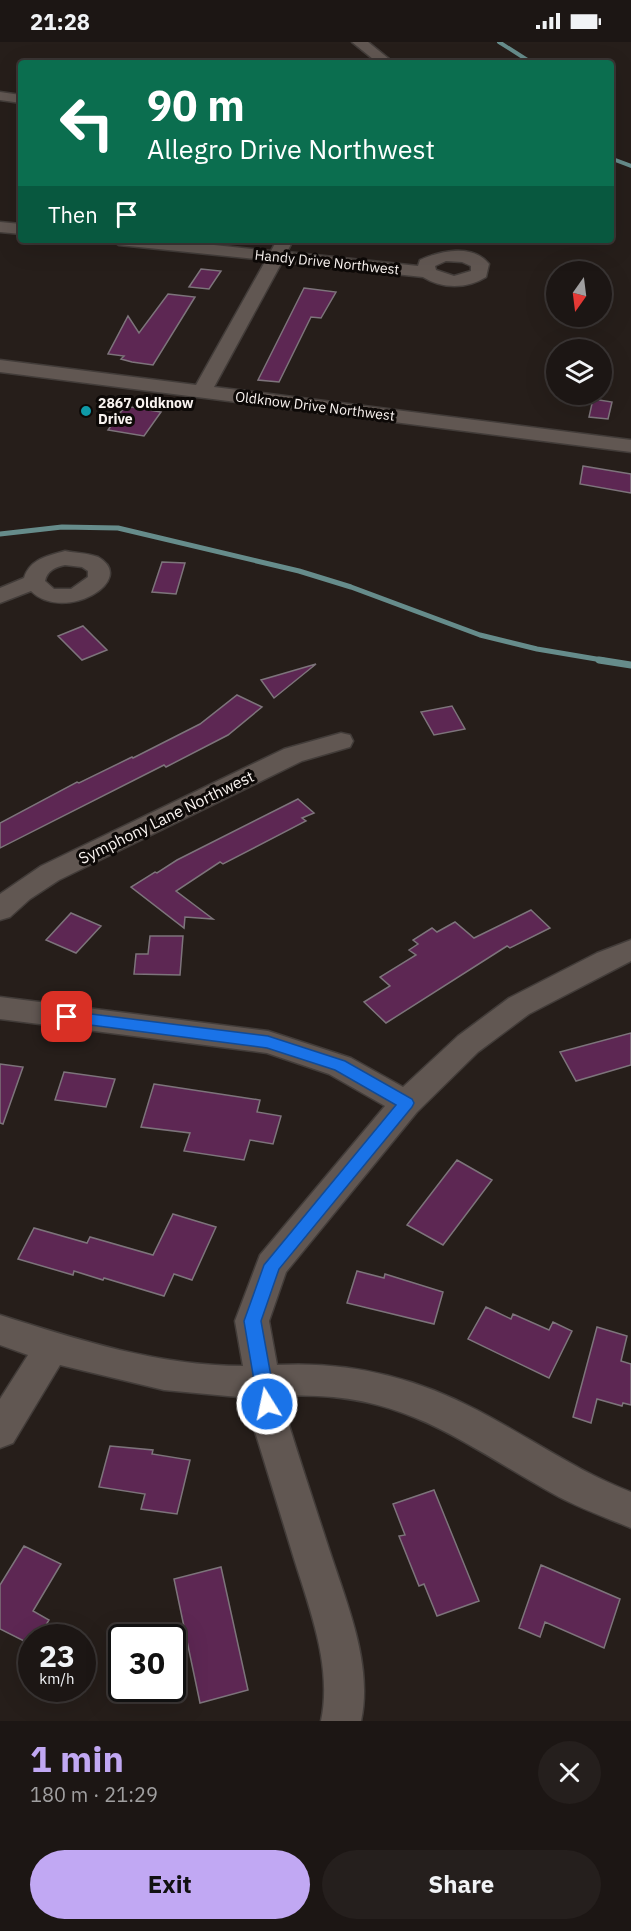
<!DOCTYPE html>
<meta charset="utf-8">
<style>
:root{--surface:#1c1614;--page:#251f1d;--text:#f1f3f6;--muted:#a09fa0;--line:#3a3534;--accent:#c1a8f3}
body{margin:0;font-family:"IBM Plex Sans",sans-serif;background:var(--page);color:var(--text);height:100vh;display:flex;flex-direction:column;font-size:22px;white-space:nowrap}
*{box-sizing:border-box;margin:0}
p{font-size:20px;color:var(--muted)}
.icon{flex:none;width:33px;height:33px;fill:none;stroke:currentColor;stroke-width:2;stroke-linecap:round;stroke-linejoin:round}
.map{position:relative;height:1679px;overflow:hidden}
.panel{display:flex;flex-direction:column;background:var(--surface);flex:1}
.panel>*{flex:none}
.hud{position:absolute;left:18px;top:18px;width:596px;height:183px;border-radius:6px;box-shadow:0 6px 24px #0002,0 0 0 2px var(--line);background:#0b6e4f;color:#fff;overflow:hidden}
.needle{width:39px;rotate:194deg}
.fabs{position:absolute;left:546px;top:219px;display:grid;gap:12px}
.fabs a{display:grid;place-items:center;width:66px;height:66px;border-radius:50%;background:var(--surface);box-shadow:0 6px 24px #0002,0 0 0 2px var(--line);font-size:30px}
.speed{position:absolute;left:18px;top:1582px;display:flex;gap:12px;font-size:30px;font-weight:700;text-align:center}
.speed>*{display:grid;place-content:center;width:78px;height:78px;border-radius:50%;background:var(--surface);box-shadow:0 6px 24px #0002,0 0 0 2px var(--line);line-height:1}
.speed small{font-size:15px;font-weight:400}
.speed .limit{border:3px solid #111;border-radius:9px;background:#fff;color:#111}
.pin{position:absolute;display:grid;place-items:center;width:51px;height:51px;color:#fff;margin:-26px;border-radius:12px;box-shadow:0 3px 9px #0006}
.me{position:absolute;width:66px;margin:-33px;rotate:350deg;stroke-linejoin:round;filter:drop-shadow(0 0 4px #0008)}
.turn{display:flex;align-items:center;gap:21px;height:126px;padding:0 30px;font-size:27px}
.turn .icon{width:78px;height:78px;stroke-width:2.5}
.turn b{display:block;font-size:42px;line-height:51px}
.then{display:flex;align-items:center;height:57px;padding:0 30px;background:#0003;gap:12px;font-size:22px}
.round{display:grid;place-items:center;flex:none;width:63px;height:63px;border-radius:32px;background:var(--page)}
.overview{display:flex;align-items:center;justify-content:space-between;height:102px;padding:0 30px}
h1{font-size:36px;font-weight:800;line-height:45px;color:var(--accent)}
.cta{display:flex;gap:12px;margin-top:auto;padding:12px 30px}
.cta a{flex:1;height:69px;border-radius:36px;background:var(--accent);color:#111;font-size:24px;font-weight:800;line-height:69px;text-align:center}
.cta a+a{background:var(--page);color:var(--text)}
.status{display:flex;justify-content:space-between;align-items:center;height:42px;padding:0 30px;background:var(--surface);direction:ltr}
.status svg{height:16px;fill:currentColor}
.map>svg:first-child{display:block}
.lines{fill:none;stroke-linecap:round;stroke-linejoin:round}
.stream-far2{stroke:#668c8b;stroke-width:4}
.stream-far1{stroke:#668c8b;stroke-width:5}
.stream{stroke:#668c8b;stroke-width:7}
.building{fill:#5d2753;stroke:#7d747b;stroke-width:1.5}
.minor-casing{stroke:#423c39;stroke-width:3}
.minor{fill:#615752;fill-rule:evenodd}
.route{fill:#1a73e8;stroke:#114b97;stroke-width:1.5}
.culture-dot{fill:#0f9aa8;stroke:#0d0907;stroke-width:2}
.labels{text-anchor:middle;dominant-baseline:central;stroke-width:6;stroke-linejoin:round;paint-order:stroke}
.far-street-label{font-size:14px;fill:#f9f3f0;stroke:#0d0907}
.far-poi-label{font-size:14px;font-weight:bold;fill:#f9f3f0;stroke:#0d0907;text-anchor:start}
.street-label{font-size:16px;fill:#f9f3f0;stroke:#0d0907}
</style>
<div class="status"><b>21:28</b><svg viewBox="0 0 49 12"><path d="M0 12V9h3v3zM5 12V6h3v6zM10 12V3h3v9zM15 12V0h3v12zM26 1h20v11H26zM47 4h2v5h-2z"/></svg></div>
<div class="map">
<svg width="631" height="1679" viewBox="0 0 631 1679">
<rect width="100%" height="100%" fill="#261e1a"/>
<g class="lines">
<path class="stream-far2" d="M499 0 532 21
M610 116 631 124"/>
<path class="stream-far1" d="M0 492 62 485 118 486 299 529 351 545 480 593 537 607 608 619"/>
<path class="stream" d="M599 618 631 623"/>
</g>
<path class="building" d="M201 227 221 229 209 247 189 245Z
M304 246 336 250 321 276 311 275 279 340 258 338Z
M168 252 195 255 153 323 132 320 121 317 124 314 108 312 128 274 139 291Z
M593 357 612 360 608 377 589 375Z
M125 364 161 370 144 394 108 388Z
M583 424 631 432V451L580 442Z
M162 520 185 521 176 552 152 550Z
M83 584 107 608 82 618 58 594Z
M316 622 274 656 261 638Z
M237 653 262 665 228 693 166 725 164 723 0 806V781L77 740 79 741 132 715 133 716 200 682Z
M452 664 465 687 434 693 421 670Z
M298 757 314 771 302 776 306 779 223 822 220 820 176 849 213 877 185 875 184 886 131 845 155 830 157 831 177 818Z
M531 868 550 886 510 906 507 904 386 981 364 960 390 944 380 935 416 913 409 908 418 902 413 898 432 886 437 890 455 880 474 896Z
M71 871 101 884 76 911 46 898Z
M150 894H183L180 933 134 932 136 912H148Z
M631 991V1023L576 1039 560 1010Z
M0 1022 23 1025 3 1082 0 1081Z
M64 1030 115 1037 106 1065 55 1058Z
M154 1042 260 1058 257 1070 281 1074 273 1102 250 1098 244 1118 184 1109 190 1091 141 1085Z
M457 1118 492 1138 443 1203 407 1183Z
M173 1172 216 1185 192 1238 174 1232 164 1254 104 1236 103 1238 74 1229 73 1233 18 1217 34 1186 87 1201 90 1195 153 1213Z
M357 1229 384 1236 385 1232 443 1250 434 1282 347 1261Z
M486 1265 511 1277 513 1272 549 1288 553 1280 572 1289 549 1336 468 1297Z
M597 1285 627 1294 621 1319 631 1322V1363L623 1361 622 1364 597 1357 591 1381 573 1375Z
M110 1404 153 1408 152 1412 190 1418 177 1472 141 1467 145 1452 99 1445Z
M434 1448 479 1559 437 1574 424 1542 419 1544 399 1494 405 1493 393 1462Z
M24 1504 61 1522 33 1569 49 1578 38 1596H32V1603L0 1587V1543Z
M541 1523 620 1557 604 1606 545 1580 540 1595 519 1586Z
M221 1525 248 1648 200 1661 174 1537Z"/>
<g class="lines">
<g class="minor-casing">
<path id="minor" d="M352 0H368L394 21H378Z
M0 50 21 53V61L0 58Z
M0 180 21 182V192L0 190Z
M111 198H168L271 209 277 198H287L291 202 287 210 418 224 420 218C440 209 472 201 489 222L486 235C467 247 442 247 423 235L282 220 214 345 631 398V410L0 330V318L196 343 266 218 119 203ZM446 219 462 220 471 224V229L454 234 436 228 435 224Z
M65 509C75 511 88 511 98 515 139 538 64 582 31 549L0 561V546L24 536C30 517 47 514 65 509ZM65 523 82 525 88 529V535L71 547H54L45 539C47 528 56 525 65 523Z
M341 691 350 693 353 699 350 705 302 719 59 838 30 857 10 875 0 878V852L41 824 284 707Z
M631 898V919L529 972 478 1010 417 1070 286 1230 269 1279 277 1323C348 1319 415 1335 477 1368 529 1395 576 1429 631 1450V1486C607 1476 582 1467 559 1455 460 1401 405 1348 283 1354L289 1383C302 1425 316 1467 330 1510 347 1562 373 1623 361 1679H321C333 1623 308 1563 292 1510 279 1467 266 1425 253 1383L249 1356 164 1348 60 1323 13 1401 0 1406V1357L28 1313 0 1303V1273C78 1298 160 1324 243 1324L235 1279 260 1213 385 1064 329 1032 267 1011 0 977V955L268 989 351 1016 403 1045 458 994 509 956 597 911Z"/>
</g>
<use href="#minor" class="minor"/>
</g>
<path class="route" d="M67 969 268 994 345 1019 412 1057 414 1061 412 1065 279 1227 261 1279 276 1362 274 1367 267 1370 261 1367 258 1362 244 1279 264 1223 396 1063 335 1028 267 1006 67 980 62 979 60 975 62 971Z"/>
<circle class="culture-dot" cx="86" cy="369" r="6"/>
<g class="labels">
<g class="far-street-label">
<text transform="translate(327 220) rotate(6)">Handy Drive Northwest</text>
<text transform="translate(315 364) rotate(7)">Oldknow Drive Northwest</text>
</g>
<g class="far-poi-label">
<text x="98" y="361">2867 Oldknow<tspan x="98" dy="16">Drive</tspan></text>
</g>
<g class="street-label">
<text transform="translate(166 775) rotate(-26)">Symphony Lane Northwest</text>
</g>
</g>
</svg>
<div class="fabs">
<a><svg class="needle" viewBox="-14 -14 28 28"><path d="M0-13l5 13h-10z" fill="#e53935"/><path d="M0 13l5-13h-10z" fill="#a09fa0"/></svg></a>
<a><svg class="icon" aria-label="layers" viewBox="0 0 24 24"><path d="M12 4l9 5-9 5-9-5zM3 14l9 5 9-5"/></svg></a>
</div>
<div class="speed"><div>23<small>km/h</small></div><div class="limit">30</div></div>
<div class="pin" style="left:67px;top:975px;background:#d93025"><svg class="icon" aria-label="arrive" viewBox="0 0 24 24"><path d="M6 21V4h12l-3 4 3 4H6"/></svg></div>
<svg class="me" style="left:267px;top:1362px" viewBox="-20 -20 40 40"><circle r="17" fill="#1a73e8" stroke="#fff" stroke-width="3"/><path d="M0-11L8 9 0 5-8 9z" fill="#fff"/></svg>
<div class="hud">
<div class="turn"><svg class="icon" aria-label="left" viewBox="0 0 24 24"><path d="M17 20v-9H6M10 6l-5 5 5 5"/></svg><div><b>90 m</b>Allegro Drive Northwest</div></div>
<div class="then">Then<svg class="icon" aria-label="arrive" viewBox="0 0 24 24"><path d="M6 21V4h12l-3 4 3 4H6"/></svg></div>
</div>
</div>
<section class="panel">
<div class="overview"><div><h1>1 min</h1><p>180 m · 21:29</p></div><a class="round"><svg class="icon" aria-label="close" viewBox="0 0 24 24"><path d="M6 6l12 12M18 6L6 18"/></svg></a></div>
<div class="cta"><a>Exit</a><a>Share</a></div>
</section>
